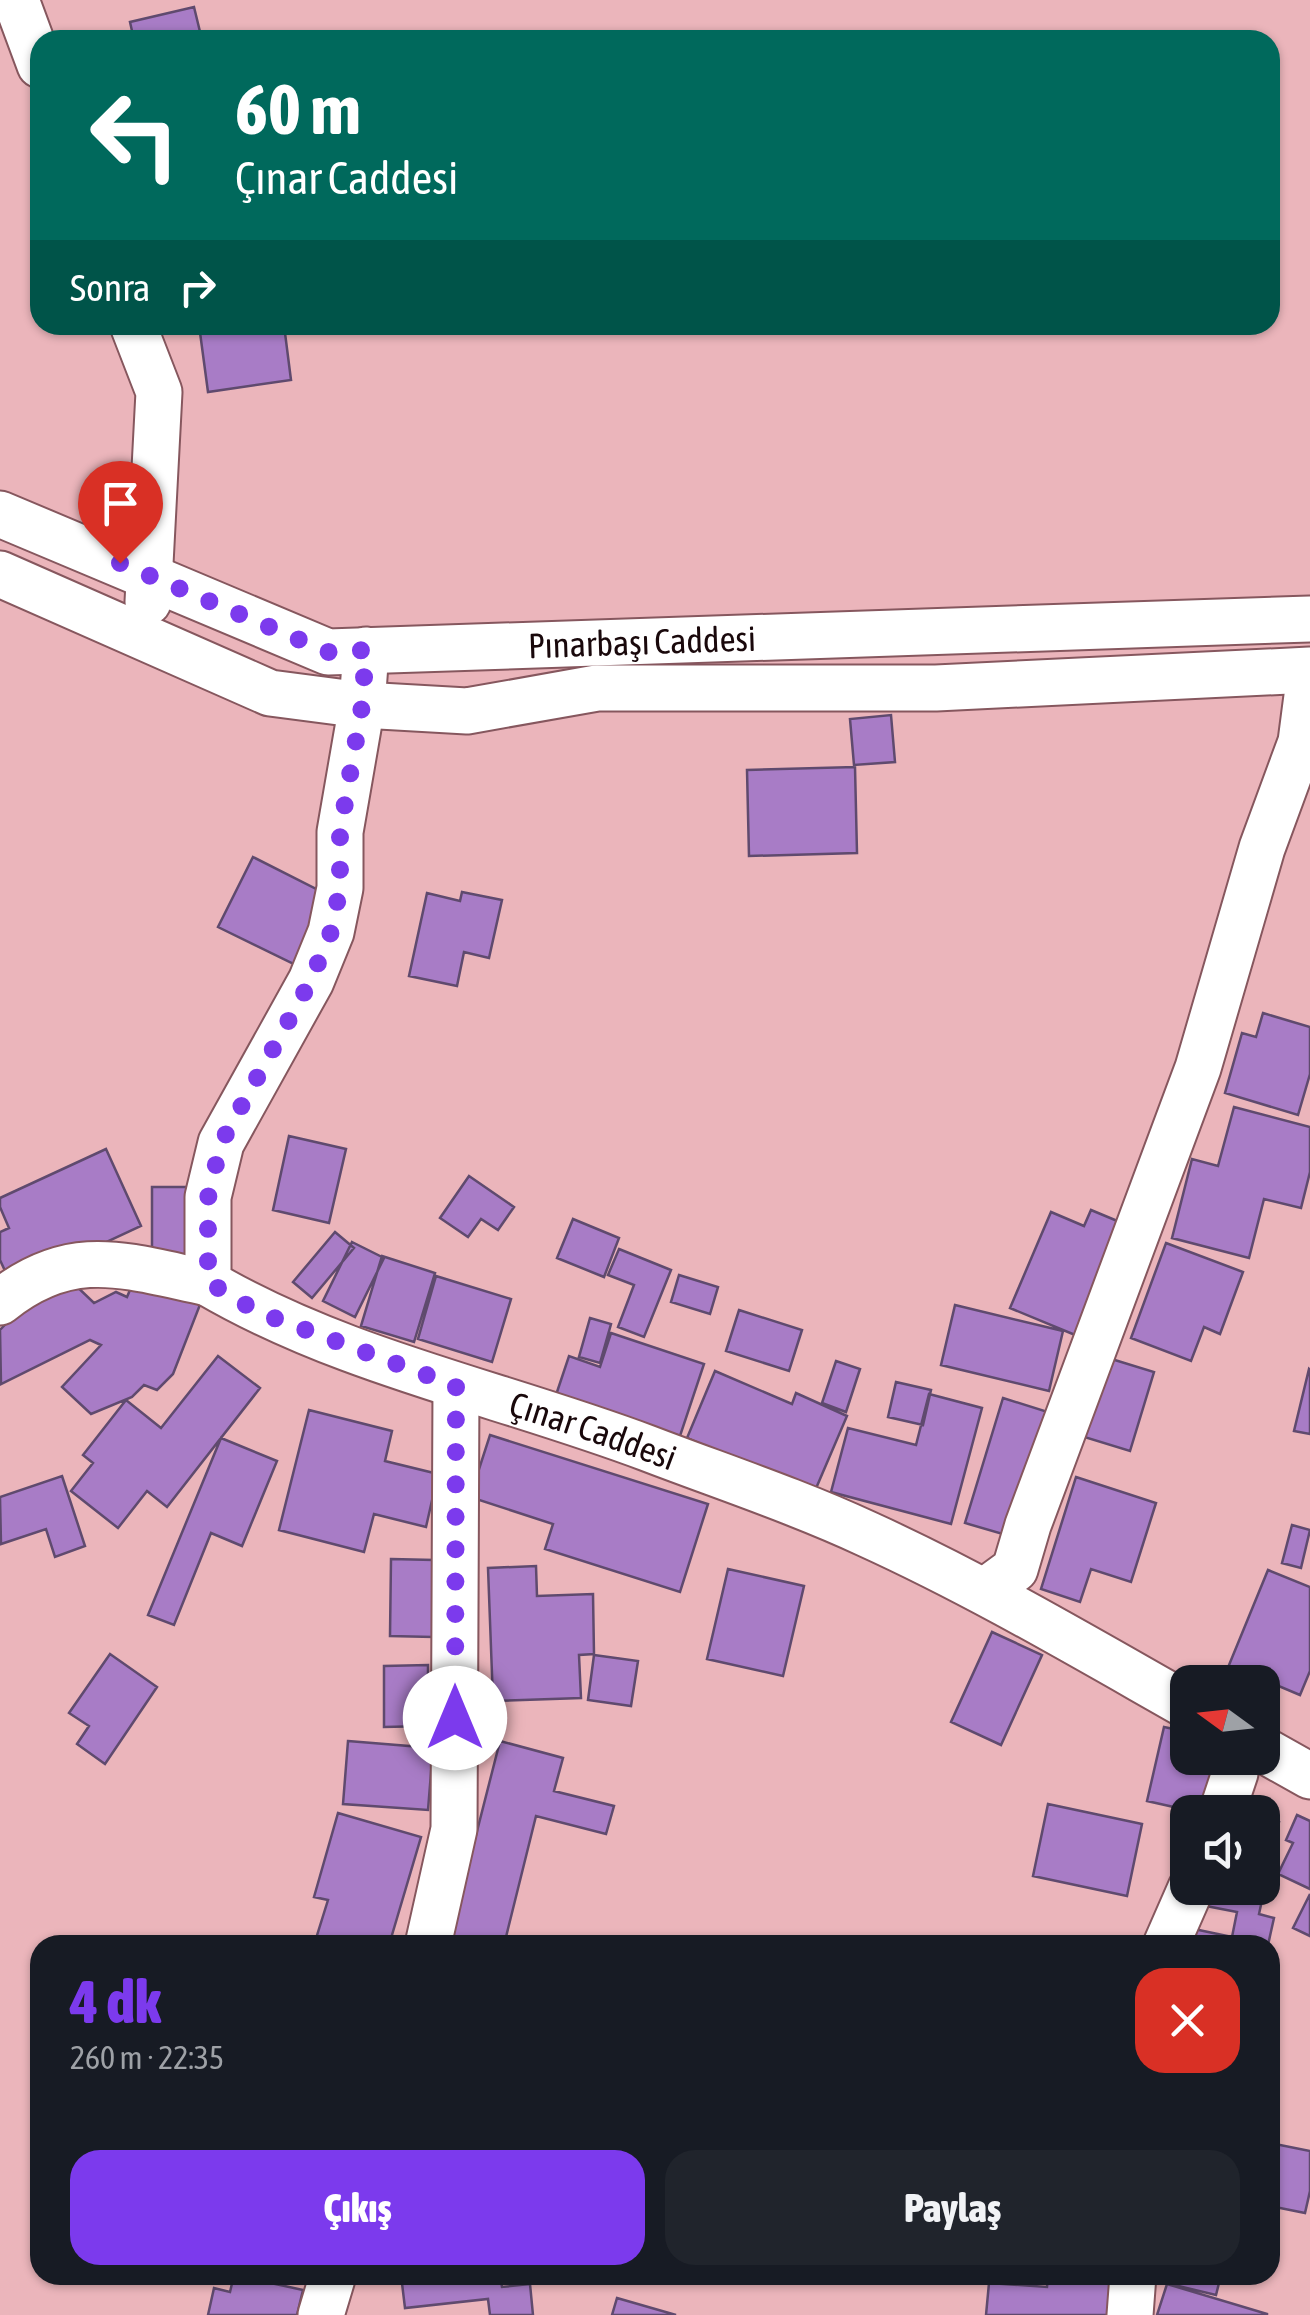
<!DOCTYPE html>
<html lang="tr">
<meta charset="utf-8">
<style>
:root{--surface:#171b24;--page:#20242c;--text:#f1f3f6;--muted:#9ea1a6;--accent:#7c3aed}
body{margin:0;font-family:"Asap Condensed",sans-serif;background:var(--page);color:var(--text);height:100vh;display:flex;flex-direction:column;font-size:38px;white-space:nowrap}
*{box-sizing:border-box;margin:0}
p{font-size:32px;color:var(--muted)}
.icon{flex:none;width:55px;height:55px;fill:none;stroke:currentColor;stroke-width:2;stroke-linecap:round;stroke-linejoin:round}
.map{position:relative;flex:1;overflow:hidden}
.panel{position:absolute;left:30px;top:1935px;width:1250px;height:350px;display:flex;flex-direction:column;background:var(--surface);border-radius:30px;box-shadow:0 2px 8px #0004}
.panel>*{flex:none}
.top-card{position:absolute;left:30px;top:30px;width:1250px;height:305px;border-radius:30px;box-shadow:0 2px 8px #0004;background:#00695c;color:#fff;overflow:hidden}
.needle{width:65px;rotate:285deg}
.controls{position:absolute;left:1170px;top:1665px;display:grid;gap:20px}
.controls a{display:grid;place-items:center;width:110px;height:110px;border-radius:20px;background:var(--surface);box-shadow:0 2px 8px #0004;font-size:50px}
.pin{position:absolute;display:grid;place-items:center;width:85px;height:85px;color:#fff;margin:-102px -42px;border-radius:50% 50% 50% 0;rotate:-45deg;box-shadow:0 0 10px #0007}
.pin .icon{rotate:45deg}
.me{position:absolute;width:110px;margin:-55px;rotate:0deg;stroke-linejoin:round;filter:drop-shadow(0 0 8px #0008)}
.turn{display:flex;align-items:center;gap:35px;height:210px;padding:0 40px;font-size:45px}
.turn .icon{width:130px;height:130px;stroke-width:2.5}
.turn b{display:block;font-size:70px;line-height:85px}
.then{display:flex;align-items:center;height:95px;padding:0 40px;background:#0003;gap:20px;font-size:38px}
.round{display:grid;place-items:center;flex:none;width:105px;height:105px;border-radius:30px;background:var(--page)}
.headline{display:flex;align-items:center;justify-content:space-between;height:170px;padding:0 40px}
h1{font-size:60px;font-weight:800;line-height:75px;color:var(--accent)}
.action{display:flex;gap:20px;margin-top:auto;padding:20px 40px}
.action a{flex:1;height:115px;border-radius:30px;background:var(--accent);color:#fff;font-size:40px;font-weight:800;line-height:115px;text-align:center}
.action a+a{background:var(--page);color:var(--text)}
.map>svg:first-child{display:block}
.building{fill:#a87cc6;stroke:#5f4a6e;stroke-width:2.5}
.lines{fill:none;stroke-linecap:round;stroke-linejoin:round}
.minor-casing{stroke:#86575e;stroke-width:49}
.minor{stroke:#fff;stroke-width:45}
.route{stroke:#7c3aed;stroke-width:18;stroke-dasharray:0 32.4}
.labels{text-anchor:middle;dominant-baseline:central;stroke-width:8;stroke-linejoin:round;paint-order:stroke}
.street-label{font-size:35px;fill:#19080b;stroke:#f8c2c8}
</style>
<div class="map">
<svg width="1310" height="2315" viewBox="0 0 1310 2315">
<rect width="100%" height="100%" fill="#ebb5bb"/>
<path class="building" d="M194 7 202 40H134L130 22Z
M199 325H284L291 380 208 392Z
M891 715 895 762 854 765 850 719Z
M855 767 857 853 749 856 747 770Z
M253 857 332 897 298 966 218 927Z
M462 892 502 900 489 958 464 952 457 986 409 976 427 893 460 901Z
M1263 1013 1310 1027V1074L1298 1115 1225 1093 1242 1033 1256 1037Z
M1234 1107 1310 1127V1172L1301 1208 1264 1199 1249 1258 1172 1238 1192 1159 1218 1166Z
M289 1136 346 1149 329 1223 273 1210Z
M106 1149 141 1226 12 1286 0 1260V1232L9 1228 0 1207V1198Z
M469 1176 514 1207 498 1230 481 1219 468 1237 440 1218Z
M152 1187H203V1256H152Z
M1091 1210 1127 1225 1080 1337 1010 1308 1051 1212 1084 1226Z
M573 1219 619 1238 604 1277 557 1258Z
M335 1232 354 1248 312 1298 293 1282Z
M352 1242 384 1258 355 1317 323 1301Z
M1166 1243 1243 1272 1220 1334 1204 1327 1191 1361 1131 1338Z
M619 1249 671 1270 644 1337 618 1327 634 1285 608 1275Z
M382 1256 435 1273 414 1342 361 1326Z
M138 1271 203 1297 173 1374 157 1390 144 1385 132 1397 91 1414 62 1387 101 1345 90 1340 1 1384 0 1330 32 1296 70 1280 94 1303 116 1292 127 1297Z
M679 1275 718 1287 710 1314 671 1302Z
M436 1276 511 1299 492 1362 418 1339Z
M955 1305 1063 1331 1049 1391 941 1365Z
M739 1310 802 1330 789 1371 726 1351Z
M590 1318 611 1324 600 1363 579 1357Z
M611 1333 704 1364 680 1436 556 1395 569 1356 600 1367Z
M218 1356 260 1388 167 1507 147 1491 118 1528 71 1491 93 1463 83 1455 126 1400 161 1428Z
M1105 1357 1154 1372 1130 1451 1081 1436Z
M836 1361 860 1369 846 1412 822 1403Z
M1309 1369 1310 1370V1434L1294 1431Z
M715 1371 792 1404 796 1393 847 1416 814 1493 687 1438Z
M896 1382 931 1390 923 1425 888 1417Z
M929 1394 982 1408 951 1524 831 1492 848 1428 916 1445Z
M1003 1398 1051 1413 1013 1537 965 1523Z
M309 1410 392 1431 385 1461 438 1474 426 1527 374 1514 364 1552 279 1530Z
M490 1435 708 1504 680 1592 545 1549 553 1524 470 1497Z
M221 1438 277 1461 242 1546 211 1533 174 1625 148 1615Z
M62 1476 85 1546 55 1557 46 1529 1 1544 0 1497Z
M1076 1477 1156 1503 1131 1582 1091 1569 1080 1602 1041 1589Z
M1292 1525 1310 1530 1301 1568 1282 1563Z
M391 1559 434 1560 433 1637 390 1636Z
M536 1566 537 1596 593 1594 594 1654 579 1655 581 1698 493 1701 488 1568Z
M728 1569 804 1586 783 1676 707 1659Z
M1268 1570 1310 1587V1671L1300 1695 1229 1665Z
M992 1632 1042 1655 1001 1745 951 1722Z
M110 1654 157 1687 105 1764 77 1744 89 1726 69 1713Z
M594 1655 638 1661 631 1706 588 1700Z
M428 1665V1726L384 1727V1666Z
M1164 1727 1188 1732V1758H1227L1214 1812H1196L1147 1801Z
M348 1741 433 1748 428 1810 343 1804Z
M500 1741 563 1758 554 1791 614 1806 606 1834 536 1816 504 1945H448Z
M1048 1804 1142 1824 1127 1896 1033 1876Z
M338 1813 421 1837 389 1945H314L328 1900 314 1897Z
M1297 1815 1310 1821V1889L1278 1874 1293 1843 1286 1840Z
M1262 1818 1279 1822 1259 1914 1274 1918 1268 1945H1190L1194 1929 1232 1937 1237 1912 1206 1906 1210 1888H1262Z
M1310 1894V1936L1293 1928Z
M40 2092V2149L34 2148Z
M1270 2143 1310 2151V2191L1305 2213 1270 2206Z
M234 2275 303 2290 297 2315H208L214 2288 230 2292Z
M401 2275H500L502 2287 530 2284 533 2315H490L488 2299 405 2308Z
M1048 2275H1122L1120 2315H986L989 2283 1047 2287Z
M1146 2275H1221L1216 2295 1145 2278Z
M1167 2284 1267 2314V2315H1157Z
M617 2298 676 2315H612Z"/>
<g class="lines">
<g class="minor-casing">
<g id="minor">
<path d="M16 0 40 65"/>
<path d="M133 325 159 392 148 602"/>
<path id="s1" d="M0 514 328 652 1310 619"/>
<path d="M0 574 270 693 362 705 467 711 597 688H936L1310 670"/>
<path id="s2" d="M366 650 362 705 340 832V888L331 932 311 981 221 1143 208 1197V1283C343 1362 501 1393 647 1448 720 1476 796 1501 867 1534 977 1584 1082 1646 1188 1706"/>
<path d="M0 1302C72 1244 126 1266 208 1283"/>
<path d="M985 1591 1015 1569 1028 1525 1198 1068 1262 848 1301 742 1310 673"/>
<path d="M1262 1749 1310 1776"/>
<path d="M1222 1812 1235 1773 1234 1758"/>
<path d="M428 1945 454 1829 456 1386"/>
<path d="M1166 1945 1191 1888"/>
<path d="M321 2315 333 2275"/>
<path d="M1130 2315 1133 2275"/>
</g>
</g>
<use href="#minor" class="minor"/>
</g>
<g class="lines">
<path class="route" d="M120 563 328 652 366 650 362 706 340 832V888L331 932 310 982 221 1143 208 1198V1282L258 1312 456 1386 455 1718"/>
</g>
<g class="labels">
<g class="street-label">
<text stroke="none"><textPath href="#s1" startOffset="670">Pınarbaşı Caddesi</textPath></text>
<text stroke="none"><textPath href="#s2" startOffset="1078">Çınar Caddesi</textPath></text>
</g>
</g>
</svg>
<div class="controls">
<a><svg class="needle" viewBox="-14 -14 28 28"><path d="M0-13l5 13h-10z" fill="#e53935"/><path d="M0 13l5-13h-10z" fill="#9ea1a6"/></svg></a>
<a><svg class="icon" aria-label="sound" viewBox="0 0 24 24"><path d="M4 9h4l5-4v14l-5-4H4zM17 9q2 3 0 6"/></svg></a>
</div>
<div class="pin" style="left:120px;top:563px;background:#d93025"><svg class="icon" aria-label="arrive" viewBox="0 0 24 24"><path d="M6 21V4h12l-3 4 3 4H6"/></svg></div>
<svg class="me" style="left:455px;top:1718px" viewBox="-20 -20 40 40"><circle r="19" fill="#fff"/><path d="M0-13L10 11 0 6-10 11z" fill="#7c3aed"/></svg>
<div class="top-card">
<div class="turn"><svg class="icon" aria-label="left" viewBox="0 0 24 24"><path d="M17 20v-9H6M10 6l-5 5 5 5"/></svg><div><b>60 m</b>Çınar Caddesi</div></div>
<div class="then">Sonra<svg class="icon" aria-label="right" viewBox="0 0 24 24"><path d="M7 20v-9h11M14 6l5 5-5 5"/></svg></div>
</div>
<section class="panel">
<div class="headline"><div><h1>4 dk</h1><p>260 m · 22:35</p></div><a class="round" style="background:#d93025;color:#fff"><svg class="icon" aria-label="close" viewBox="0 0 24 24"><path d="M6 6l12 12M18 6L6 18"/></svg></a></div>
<div class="action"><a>Çıkış</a><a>Paylaş</a></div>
</section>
</div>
